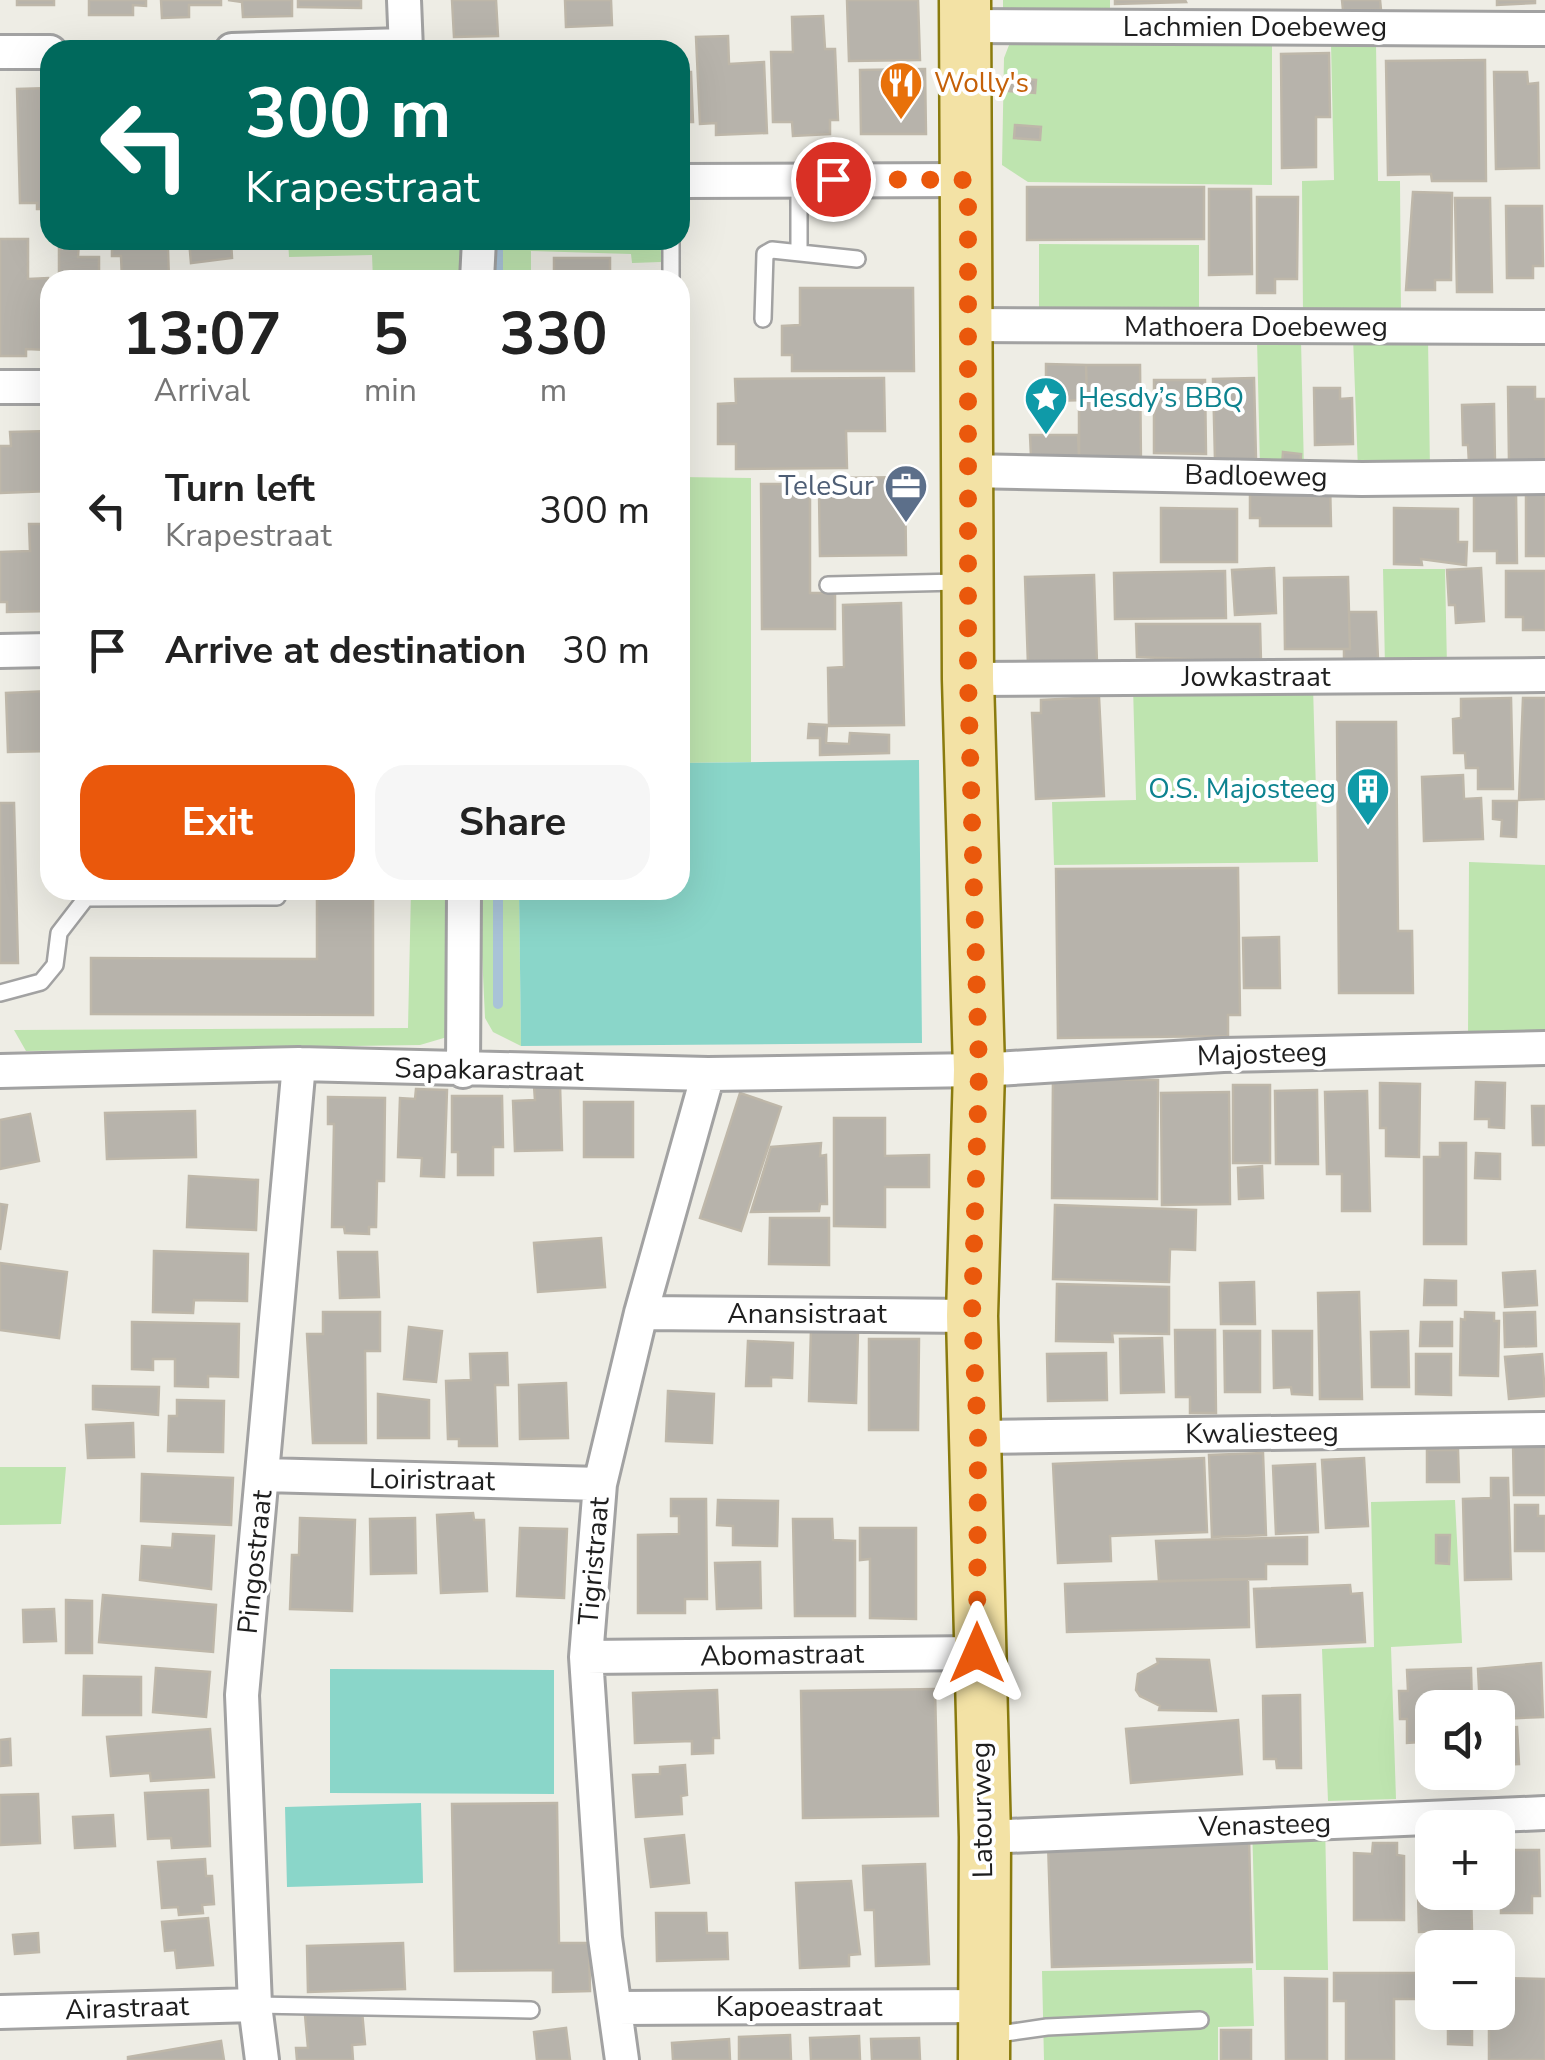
<!DOCTYPE html>
<meta charset="utf-8">
<style>
:root{--surface:#fff;--page:#f6f6f6;--text:#222;--muted:#767676;--accent:#ea580c}
body{margin:0;font-family:"Nunito Sans",sans-serif;background:var(--page);color:var(--text);height:100vh;display:flex;flex-direction:column;font-size:38px;white-space:nowrap}
*{box-sizing:border-box;margin:0}
p{font-size:32px;color:var(--muted)}
.icon{flex:none;width:55px;height:55px;fill:none;stroke:currentColor;stroke-width:2;stroke-linecap:round;stroke-linejoin:round}
.map{position:relative;flex:1;overflow:hidden}
.side{position:absolute;left:40px;top:270px;width:650px;height:630px;display:flex;flex-direction:column;background:var(--surface);border-radius:30px;box-shadow:0 10px 40px #0002}
.side>*{flex:none}
.guide{position:absolute;left:40px;top:40px;width:650px;height:210px;border-radius:30px;box-shadow:0 10px 40px #0002;background:#00695c;color:#fff;overflow:hidden}
.fabs{position:absolute;left:1415px;top:1690px;display:grid;gap:20px}
.fabs a{display:grid;place-items:center;width:100px;height:100px;border-radius:20px;background:var(--surface);box-shadow:0 10px 40px #0002;font-size:50px}
.pin{position:absolute;display:grid;place-items:center;width:85px;height:85px;color:#fff;margin:-42px;border:5px solid #fff;border-radius:50%;box-shadow:0 2px 10px #0007}
.me{position:absolute;width:110px;margin:-55px;rotate:0deg;stroke-linejoin:round;filter:drop-shadow(0 0 8px #0008)}
.turn{display:flex;align-items:center;gap:35px;height:210px;padding:0 40px;font-size:45px}
.turn .icon{width:130px;height:130px;stroke-width:2.5}
.turn b{display:block;font-size:70px;line-height:85px}
.eta{display:flex;justify-content:space-evenly;align-items:center;height:170px;text-align:center}
.eta b{font-size:60px;font-weight:700;line-height:70px}
.button{display:flex;gap:20px;margin-top:auto;padding:20px 40px}
.button a{flex:1;height:115px;border-radius:30px;background:var(--accent);color:#fff;font-size:40px;font-weight:700;line-height:115px;text-align:center}
.button a+a{background:var(--page);color:var(--text)}
ul{padding:0;list-style:none}
li{display:flex;align-items:center;gap:30px;height:140px;padding:0 40px}
li div{flex:1}
li b{display:block;font-size:38px}
li em{font-style:normal}
.map>svg:first-child{display:block}
.grass{fill:#bee4af}
.pitch{fill:#8ad6c9}
.lines{fill:none;stroke-linecap:round;stroke-linejoin:round}
.stream{stroke:#a9c3d8;stroke-width:10}
.building{fill:#b7b3ab;stroke:#beb7a9;stroke-width:2.5}
.lane-casing{stroke:#a2a2a2;stroke-width:20}
.street-casing{stroke:#a2a2a2;stroke-width:38}
.primary-casing{stroke:#8a7b0e;stroke-width:55}
.lane{stroke:#fff;stroke-width:15}
.street{stroke:#fff;stroke-width:32}
.primary{stroke:#f3e2a5;stroke-width:50}
.route{stroke:#ea580c;stroke-width:18;stroke-dasharray:0 32.4}
.labels{text-anchor:middle;dominant-baseline:central;stroke-width:8;stroke-linejoin:round;paint-order:stroke}
.street-label{font-size:28px;fill:#1e1e1e;stroke:#fff}
.food-label{font-size:28px;fill:#c56008;stroke:#fff;text-anchor:start}
.culture-label{font-size:28px;fill:#0d838f;stroke:#fff;text-anchor:start}
.service-label{font-size:28px;fill:#4e5e75;stroke:#fff;text-anchor:end}
</style>
<div class="map">
<svg width="1545" height="2060" viewBox="0 0 1545 2060">
<rect width="100%" height="100%" fill="#eeede5"/>
<path class="grass" d="M1003 0H1110V13H1003Z
M1272 32V185L1028 182 1002 165 1004 58 1011 40Z
M1376 43 1378 181H1400L1401 316H1303L1302 181 1334 180 1331 44Z
M288 240H467L465 280H373L372 255 289 257Z
M486 240H662L661 262 632 263 631 254 531 251V280H488Z
M1039 244 1199 245V315H1039Z
M1353 337 1428 338 1430 471 1358 470Z
M1257 339 1301 340 1304 470 1260 468Z
M680 477 751 478V762L680 763Z
M1383 569H1445L1447 667H1385Z
M1133 686H1313L1318 862 1054 865 1052 802 1136 800Z
M1469 862 1545 865V1038L1468 1035Z
M411 890H457L454 1035 420 1045 26 1051 14 1030 408 1028Z
M479 890H519L521 1046 493 1032 485 1018Z
M0 1467H66L61 1524 0 1525Z
M1455 1500 1462 1643 1391 1647 1396 1799 1328 1801 1322 1649 1374 1647 1371 1502Z
M1325 1821 1328 1970H1256L1252 1823Z
M1252 1968 1254 2026 1218 2027V2060H1044L1042 1971Z"/>
<path class="pitch" d="M919 760 922 1043 521 1046 519 890H680V763Z
M330 1669 554 1670V1794L330 1793Z
M421 1803 423 1883 287 1887 285 1807Z"/>
<g class="lines">
<path class="stream" d="M498 280V240
M498 1004V890"/>
</g>
<path class="building" d="M17 0H54V5H17Z
M89 0H146V6L133 5V15H89Z
M161 0H221V5H189V17L162 18Z
M292 0V16L243 17 242 2 228 0Z
M298 0H361V8L298 7Z
M452 0H496L498 36 454 37Z
M565 0H611L612 25 566 27Z
M847 0H918L920 60 849 61Z
M1115 0H1185L1186 2 1115 4Z
M1342 0H1380L1381 10H1343Z
M1497 0H1535V3L1497 5Z
M823 16 825 49H835L838 120H830V134L793 136 792 122H773L771 52H793L792 17Z
M728 36 729 64 764 62 767 133 716 135V123L700 124 696 37Z
M1329 53 1330 117H1316V167L1282 168 1281 54Z
M1485 60 1486 181H1432L1431 174 1388 175 1386 61Z
M925 69 926 134H861L860 70Z
M680 72H691L693 122H680Z
M1494 72H1527L1528 84 1538 83 1539 168 1496 169Z
M1010 78 1036 80 1035 93 1009 91Z
M50 88V209H37V203H20L17 89Z
M1015 125 1041 127 1040 140 1014 138Z
M1027 187H1204V239L1027 240Z
M1209 189H1251L1252 274 1209 275Z
M1413 192 1452 193 1451 280H1435V290H1406Z
M1257 197H1298L1297 279H1275V293H1257Z
M1455 198H1490L1492 292H1457Z
M1506 206H1542L1543 266H1533V278H1507Z
M0 239H28V279L48 278 47 350 26 349V356H0Z
M112 240H160L161 249H168L169 280H122L121 256H112Z
M189 240H231L232 258 191 263Z
M59 242H79L78 257H99V280H59Z
M554 258H610V280H554Z
M800 288H913L914 371H792V355H782V326L800 325Z
M1046 364 1086 365 1087 400 1046 401Z
M1086 365H1140L1141 464H1079V400H1087Z
M884 378 885 431H846L847 468 736 469V444H718V404L736 403 735 379Z
M1254 378 1256 459 1215 460 1213 379Z
M1154 380H1205L1206 454 1154 453Z
M1508 387H1535V399H1545V460L1509 461Z
M1314 388H1340V399L1352 398 1353 444 1315 445Z
M1494 404 1495 462 1469 463 1468 445H1463L1462 405Z
M50 431V491L0 493V446H11L10 432Z
M1030 435H1078L1079 457H1031Z
M1283 452 1301 454 1300 470 1282 468Z
M905 477 906 555 820 556 819 493H838V478Z
M1330 482 1331 526H1260V518H1250V487Z
M761 484H810V593H835V629H762Z
M1526 488H1545V556H1526Z
M1516 493 1517 563H1497V551H1474V494Z
M1161 508 1237 509V562H1161Z
M1394 508 1458 509V542H1467L1466 565 1421 559 1422 565 1394 564Z
M29 524H50V611L7 612V602H0V552L30 551Z
M1274 568 1276 613 1235 615 1232 570Z
M1481 568 1484 621 1456 623 1455 605H1449L1447 570Z
M1225 571 1226 618 1115 619 1114 573Z
M1506 571H1545V630H1523V617H1506Z
M1094 575 1097 663 1028 665 1025 577Z
M1348 577 1350 649H1285L1284 578Z
M901 603 904 725 829 726 828 668 844 667 843 605Z
M1349 612H1376L1378 660 1344 658V649H1350Z
M1136 624H1260L1261 662 1137 657Z
M50 691V751L8 752 6 693Z
M1099 697 1104 796 1036 799 1032 713H1041V700Z
M1511 698 1513 789H1478V768H1466L1465 753H1454L1453 719 1461 718V699Z
M1523 698H1545V799L1519 800Z
M1337 722H1396L1398 931H1412L1413 993H1339Z
M809 724 827 725 826 743 849 744 850 733 889 735V753L820 755V738H808Z
M1463 775 1464 799 1481 798 1483 839 1424 841 1422 777Z
M42 787H50V841H43Z
M1493 801H1517L1516 837 1501 836 1502 820 1493 819Z
M0 803H14L18 963H0Z
M1238 868 1240 1015H1228V1036L1058 1038 1056 869Z
M317 895H373V1015L91 1014V958L317 959Z
M1279 937 1280 988H1244L1243 938Z
M1053 1079 1158 1080 1157 1199 1052 1198Z
M1476 1082 1505 1083 1504 1128 1489 1127V1119H1475Z
M1380 1083 1420 1084 1419 1157 1386 1156V1128H1380Z
M560 1085 562 1150 515 1151 513 1101 535 1100 534 1086Z
M1233 1085H1270V1163H1233Z
M416 1089 447 1090 444 1177 421 1176 422 1158 398 1157 400 1098 415 1099Z
M1317 1090 1318 1164H1276L1275 1091Z
M1367 1091 1370 1211H1342V1174H1327L1325 1092Z
M1229 1092 1230 1204 1162 1205 1161 1093Z
M740 1093 781 1107 741 1231 700 1218Z
M452 1096H502L503 1147H493V1175H458V1152H452Z
M328 1097 385 1098 384 1181H377L376 1227H369V1234L345 1233 344 1227H332L334 1124H328Z
M584 1102H633V1157H584Z
M1532 1106H1545V1145H1533Z
M195 1111 196 1157 107 1159 105 1113Z
M30 1114 39 1161 0 1169V1120Z
M834 1118H885V1156L929 1155V1187H885V1227L834 1226Z
M821 1143 820 1156 826 1155 827 1204H820L819 1211 751 1212 771 1147Z
M1440 1143H1466V1244H1424V1157H1440Z
M1476 1153 1500 1154V1179L1475 1178Z
M1262 1166 1263 1198 1239 1199 1238 1168Z
M189 1176 258 1180 256 1230 187 1227Z
M0 1204 7 1205 0 1250Z
M1055 1205 1196 1210 1195 1250 1170 1249 1169 1282 1053 1279Z
M770 1218H829V1265L769 1264Z
M601 1238 605 1287 538 1292 534 1243Z
M154 1251 248 1254 247 1301 194 1300 193 1313 153 1312Z
M338 1252H377L379 1297 340 1298Z
M0 1263 67 1272 59 1338 0 1330Z
M1535 1271 1537 1305 1505 1307 1503 1273Z
M1425 1280 1456 1281V1305H1424Z
M1254 1282 1255 1324H1221L1220 1283Z
M1057 1284 1169 1287V1334L1112 1333 1113 1342 1056 1341Z
M1359 1292 1362 1399H1320L1318 1293Z
M323 1312H380V1351H365L366 1443H313L307 1334H323Z
M1465 1312 1494 1313V1321H1499L1498 1376 1460 1375 1461 1319 1465 1320Z
M1535 1312 1536 1346 1505 1347 1504 1313Z
M132 1322 239 1324 238 1377 208 1376V1387L175 1386V1359H153V1370L132 1369Z
M1421 1322H1452V1346H1420Z
M409 1327 442 1331 436 1382 404 1379Z
M811 1329 858 1331 856 1403 809 1401Z
M1175 1330H1215L1216 1413H1190V1397H1176Z
M1224 1331H1260V1392H1225Z
M1273 1331H1312V1395L1292 1394 1291 1387 1274 1388Z
M1408 1331 1409 1387H1372L1371 1332Z
M1162 1338 1164 1392 1121 1393 1120 1339Z
M869 1339H919L918 1430H869Z
M748 1341 793 1343 792 1378 771 1377V1386H746Z
M507 1353 508 1385H495L497 1446H459V1439H448L446 1381 471 1380 470 1354Z
M1106 1353 1107 1400 1048 1401 1047 1354Z
M1416 1354H1451V1395L1416 1394Z
M1542 1354 1545 1396 1509 1399 1505 1357Z
M566 1383 568 1438 520 1439 519 1385Z
M93 1386 159 1387 158 1415 93 1409Z
M668 1391 714 1394 712 1443 666 1441Z
M378 1394 429 1400V1438H378Z
M177 1400 224 1401 223 1452 168 1451 169 1416H177Z
M133 1423 134 1457 88 1458 86 1425Z
M1513 1443 1545 1444V1495H1514Z
M1427 1450H1458L1459 1482H1427Z
M1263 1453 1266 1535 1212 1537 1209 1455Z
M1204 1458 1207 1532 1110 1536 1111 1561 1058 1563 1053 1464Z
M1364 1458 1368 1526 1326 1528 1322 1460Z
M1315 1464 1318 1532 1276 1534 1273 1466Z
M142 1474 233 1478 231 1525 141 1521Z
M1491 1478H1508L1511 1579 1465 1580 1463 1499 1491 1498Z
M671 1499H706L707 1599H685V1613H638V1535L679 1534V1516H671Z
M718 1500 778 1501 777 1546 733 1545V1526L717 1525Z
M1515 1505H1538V1516H1545V1551H1515Z
M473 1513 474 1520H484L487 1591 441 1593 437 1515Z
M300 1518 355 1520 352 1611 290 1609 292 1555H299Z
M415 1518 416 1573 371 1574 370 1519Z
M793 1519H832L833 1540 855 1541V1616H795Z
M520 1528 567 1529 564 1598 517 1596Z
M860 1528H916V1619L870 1618V1559L860 1560Z
M173 1534 214 1536 211 1589 140 1580 142 1546 172 1548Z
M1436 1535H1450L1449 1564 1436 1563Z
M1307 1537V1564H1266V1579L1159 1581 1156 1541Z
M760 1562 761 1608 717 1609 715 1563Z
M1248 1579 1249 1627 1067 1632 1065 1584Z
M1350 1585 1351 1594 1362 1593 1365 1642 1257 1647 1254 1589Z
M103 1595 216 1605 213 1652 99 1642Z
M66 1600 92 1601V1653H66Z
M54 1609 56 1641 24 1642 23 1610Z
M1157 1659 1209 1660 1216 1711 1159 1710 1160 1706 1140 1696 1136 1690 1138 1674 1158 1663Z
M1541 1663 1543 1717 1498 1719V1708H1480L1478 1669Z
M156 1668 210 1672 206 1717 153 1712Z
M1471 1668 1472 1708H1432L1433 1772 1422 1773 1421 1742 1407 1743V1719H1400L1399 1691H1408L1407 1670Z
M84 1676 141 1677V1715H83Z
M935 1689 938 1816 803 1818 801 1691Z
M717 1690 719 1738H713V1753L692 1754V1741L635 1743 633 1693Z
M1300 1695 1301 1768H1277L1276 1759H1264L1263 1696Z
M1238 1720 1242 1774 1131 1783 1126 1729Z
M1517 1727 1519 1764 1498 1765V1728Z
M210 1729 214 1777 151 1781 150 1773 111 1776 107 1737Z
M10 1739 11 1765 0 1766V1740Z
M685 1765 687 1795 681 1796 682 1814 636 1817 633 1775 660 1774V1767Z
M208 1790 210 1846 172 1848 171 1838 148 1839 145 1793Z
M38 1794 40 1843 0 1845V1795Z
M557 1803 559 1943H589L590 1991 553 1992V1970L455 1971 452 1804Z
M113 1815 115 1846 75 1848 73 1817Z
M684 1835 689 1883 651 1887 645 1839Z
M1249 1837 1252 1962 1052 1967 1048 1842Z
M1373 1843H1397V1855L1404 1856V1920H1354V1853L1372 1854Z
M1432 1850V1892H1471L1472 1931 1419 1932 1417 1851Z
M1498 1850H1539L1540 1896H1532V1913H1501V1896L1496 1895Z
M205 1859 206 1876H212L214 1904 202 1905 203 1913 179 1915 178 1907 162 1908 158 1862Z
M925 1864 929 1964 876 1966 874 1910H865L863 1866Z
M851 1881 860 1954 849 1955V1966L800 1968 796 1883Z
M656 1913H706L707 1933H727L728 1959 657 1961Z
M208 1918 213 1965 177 1968 175 1950 165 1951 162 1922Z
M38 1933 39 1952 15 1954 13 1935Z
M1467 1937 1468 1948H1440L1439 1940Z
M403 1943 405 1989 308 1992 307 1946Z
M1334 1973H1432V1999H1394V2060H1346V2001H1334Z
M1285 1978 1327 1979V2060H1286Z
M1498 1978 1545 1979V2060H1489V2012H1498Z
M362 2011 365 2044 352 2045 353 2060H297L296 2048H308L305 2015Z
M1448 2012H1472V2045L1448 2044Z
M566 2028 570 2060H537L534 2032Z
M1221 2030H1251V2060H1221Z
M790 2035 791 2060H739V2037Z
M859 2036 860 2060H811L810 2038Z
M919 2038 920 2060H872L871 2039Z
M729 2039 730 2060H673L672 2043Z
M221 2041 224 2060H128V2057Z"/>
<g class="lines">
<g class="lane-casing">
<path id="lane" d="M671 240V280
M799 252V179
M763 319 765 254 772 250 857 259
M828 585 959 582
M0 993 41 982 55 965 59 933 86 898 277 897
M255 2005 531 2010
M992 2035 1047 2027 1200 2020"/>
</g>
<g class="street-casing">
<path id="street" d="M404 0 406 50
M966 26 1545 29
M232 50 404 45
M0 52H50
M680 181 968 180
M477 280 479 240
M968 325 1545 327
M0 387H50
M967 471 1362 479 1545 477
M0 651 50 650
M968 679 1545 675
M0 1071 299 1064 708 1074 979 1070 1223 1055 1545 1048
M463 1071 464 890
M641 1313 972 1316
M978 1437 1545 1429
M263 1475 600 1484
M586 1657 977 1653
M985 1837 1545 1813
M615 2008 982 2006
M0 2012 255 2005
M262 2060 255 2005 242 1695 299 1064
M622 2060 605 1938 586 1657 600 1484 641 1313 708 1074"/>
</g>
<g class="primary-casing">
<path id="primary" d="M965 0 968 679 979 1070 972 1316 985 1837 984 2060"/>
</g>
<use href="#lane" class="lane"/>
<use href="#street" class="street"/>
<use href="#primary" class="primary"/>
</g>
<g class="lines">
<path class="route" d="M833 179 968 180V679L979 1070 972 1316 978 1437 977 1653"/>
</g>
<defs>
<g id="restaurant-pin" transform="scale(2.25)"><path d="M0 17L-7.5 6A9.5 9.5 0 1 1 7.5 6Z" fill="#e8710a" stroke="#fff"/><path d="M-5-6h1v4h1v-4h1v4h1v-4h1v5L-1.5 .5V6h-2V.5L-5-1ZM5-6V6H3V1.5H1.5Q1.5-4 5-6Z" fill="#fff"/></g>
<g id="sight-pin" transform="scale(2.25)"><path d="M0 17L-7.5 6A9.5 9.5 0 1 1 7.5 6Z" fill="#0f9aa8" stroke="#fff"/><path d="M0-6L1.8-2.2L6-1.7L2.9 1.2L3.7 5.4L0 3.3L-3.7 5.4L-2.9 1.2L-6-1.7L-1.8-2.2Z" fill="#fff"/></g>
<g id="office-pin" transform="scale(2.25)"><path d="M0 17L-7.5 6A9.5 9.5 0 1 1 7.5 6Z" fill="#5c6f8a" stroke="#fff"/><path d="M-6-3h4V-5.5h4V-3h4V5H-6ZM-1-4.5V-3h2v-1.5ZM-6 0V1H6V0Z" fill="#fff"/></g>
<g id="building-pin" transform="scale(2.25)"><path d="M0 17L-7.5 6A9.5 9.5 0 1 1 7.5 6Z" fill="#0f9aa8" stroke="#fff"/><path d="M-4-6H4V6H1V3H-1V6H-4ZM-2.5-4.3h1.7v1.8h-1.7ZM.8-4.3h1.7v1.8H.8ZM-2.5-1h1.7V.8h-1.7ZM.8-1h1.7V.8H.8Z" fill="#fff"/></g>
</defs>
<g fill-rule="evenodd">
<use href="#restaurant-pin" x="901" y="83"/>
<use href="#sight-pin" x="1046" y="398"/>
<use href="#office-pin" x="906" y="486"/>
<use href="#building-pin" x="1368" y="789"/>
</g>
<g class="labels">
<g class="street-label">
<text x="1255" y="27">Lachmien Doebeweg</text>
<text x="1256" y="327">Mathoera Doebeweg</text>
<text transform="translate(1256 476) rotate(1)">Badloeweg</text>
<text x="1256" y="677">Jowkastraat</text>
<text transform="translate(1262 1054) rotate(-2)">Majosteeg</text>
<text transform="translate(489 1070) rotate(1)">Sapakarastraat</text>
<text x="807" y="1314">Anansistraat</text>
<text transform="translate(1262 1433) rotate(-1)">Kwaliesteeg</text>
<text transform="translate(432 1480) rotate(1)">Loiristraat</text>
<text transform="translate(594 1561) rotate(-85)">Tigristraat</text>
<text transform="translate(255 1562) rotate(-84)">Pingostraat</text>
<text transform="translate(782 1655) rotate(-1)">Abomastraat</text>
<text transform="translate(982 1810) rotate(-91)">Latourweg</text>
<text transform="translate(1265 1825) rotate(-2)">Venasteeg</text>
<text x="799" y="2007">Kapoeastraat</text>
<text transform="translate(127 2008) rotate(-2)">Airastraat</text>
</g>
<g class="food-label">
<text x="934" y="83">Wolly's</text>
</g>
<g class="culture-label">
<text x="1078" y="398">Hesdy’s BBQ</text>
<text x="1336" y="789" text-anchor="end">O.S. Majosteeg</text>
</g>
<g class="service-label">
<text x="874" y="486">TeleSur</text>
</g>
</g>
</svg>
<div class="fabs">
<a><svg class="icon" aria-label="sound" viewBox="0 0 24 24"><path d="M4 9h4l5-4v14l-5-4H4zM17 9q2 3 0 6"/></svg></a>
<a>+</a>
<a>−</a>
</div>
<div class="pin" style="left:833px;top:179px;background:#d93025"><svg class="icon" aria-label="arrive" viewBox="0 0 24 24"><path d="M6 21V4h12l-3 4 3 4H6"/></svg></div>
<svg class="me" style="left:977px;top:1653px" viewBox="-20 -20 40 40"><path d="M0-17L14 15 0 8-14 15z" fill="#ea580c" stroke="#fff" stroke-width="4"/></svg>
<div class="guide">
<div class="turn"><svg class="icon" aria-label="left" viewBox="0 0 24 24"><path d="M17 20v-9H6M10 6l-5 5 5 5"/></svg><div><b>300 m</b>Krapestraat</div></div>
</div>
<section class="side">
<div class="eta">
<div><b>13:07</b><p>Arrival</p></div>
<div><b>5</b><p>min</p></div>
<div><b>330</b><p>m</p></div>
</div>
<ul>
<li><svg class="icon" aria-label="left" viewBox="0 0 24 24"><path d="M17 20v-9H6M10 6l-5 5 5 5"/></svg><div><b>Turn left</b><p>Krapestraat</p></div><em>300 m</em></li>
<li><svg class="icon" aria-label="arrive" viewBox="0 0 24 24"><path d="M6 21V4h12l-3 4 3 4H6"/></svg><div><b>Arrive at destination</b></div><em>30 m</em></li>
</ul>
<div class="button"><a>Exit</a><a>Share</a></div>
</section>
</div>
